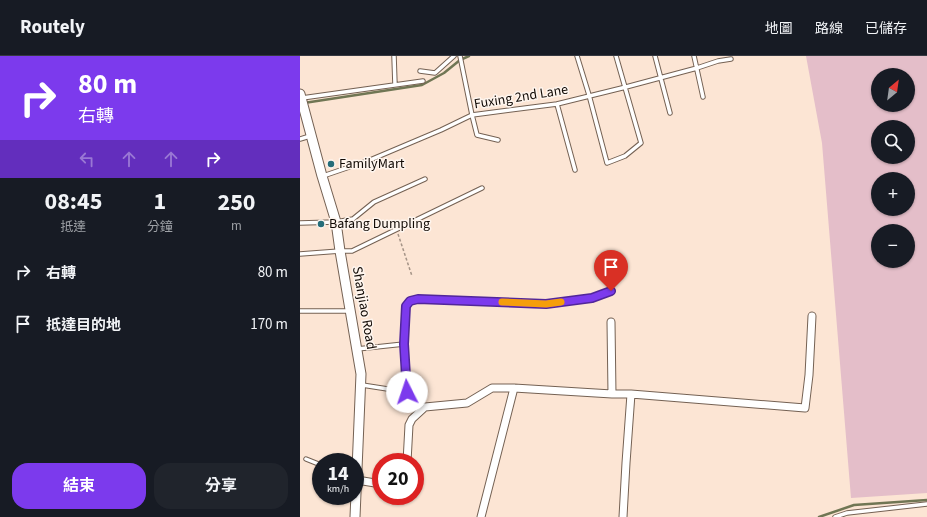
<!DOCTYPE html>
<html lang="zh-TW">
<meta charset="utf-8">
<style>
:root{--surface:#171b24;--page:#20242c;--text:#f1f3f6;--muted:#9ea1a6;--line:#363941;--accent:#7c3aed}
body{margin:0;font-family:"Source Sans 3","Noto Sans TC",sans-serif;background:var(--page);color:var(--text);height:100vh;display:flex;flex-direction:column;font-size:15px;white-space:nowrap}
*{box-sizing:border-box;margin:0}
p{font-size:13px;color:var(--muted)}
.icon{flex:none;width:22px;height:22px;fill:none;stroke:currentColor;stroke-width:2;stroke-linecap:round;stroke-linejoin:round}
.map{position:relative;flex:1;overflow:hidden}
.details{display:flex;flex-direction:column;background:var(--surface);width:300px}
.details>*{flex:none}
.guide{background:#7c3aed;color:#fff;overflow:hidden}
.needle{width:26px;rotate:29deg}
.tools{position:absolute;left:571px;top:12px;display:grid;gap:8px}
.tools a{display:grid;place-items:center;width:44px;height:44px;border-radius:50%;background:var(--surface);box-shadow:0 1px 3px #0004;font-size:20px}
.speed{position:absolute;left:12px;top:397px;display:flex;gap:8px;font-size:20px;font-weight:700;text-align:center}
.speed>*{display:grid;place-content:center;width:52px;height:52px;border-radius:50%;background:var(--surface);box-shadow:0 1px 3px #0004;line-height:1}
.speed small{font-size:10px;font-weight:400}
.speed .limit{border:6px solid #d22;background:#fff;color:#111}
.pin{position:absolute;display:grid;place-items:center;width:34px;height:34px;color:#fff;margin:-41px -17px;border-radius:50% 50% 50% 0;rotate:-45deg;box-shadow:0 0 4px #0007}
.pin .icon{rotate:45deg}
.me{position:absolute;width:44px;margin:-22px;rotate:356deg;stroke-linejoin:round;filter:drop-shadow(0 0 3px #0008)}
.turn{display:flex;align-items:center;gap:14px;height:84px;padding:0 12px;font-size:18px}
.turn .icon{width:52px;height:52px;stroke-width:2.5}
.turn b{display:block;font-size:28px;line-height:34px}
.lanes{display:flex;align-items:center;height:38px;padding:0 12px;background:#0003;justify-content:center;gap:20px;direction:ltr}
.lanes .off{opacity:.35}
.eta{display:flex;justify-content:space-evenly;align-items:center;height:68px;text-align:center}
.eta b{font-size:24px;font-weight:700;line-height:28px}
.cta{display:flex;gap:8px;margin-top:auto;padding:8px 12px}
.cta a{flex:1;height:46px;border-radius:16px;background:var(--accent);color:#fff;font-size:16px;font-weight:700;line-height:46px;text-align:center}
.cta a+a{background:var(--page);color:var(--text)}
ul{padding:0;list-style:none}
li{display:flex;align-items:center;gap:12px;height:52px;padding:0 12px}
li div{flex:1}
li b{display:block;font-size:15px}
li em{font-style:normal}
header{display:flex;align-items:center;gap:24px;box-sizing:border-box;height:56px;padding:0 20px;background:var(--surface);border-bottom:1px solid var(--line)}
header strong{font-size:19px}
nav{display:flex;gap:22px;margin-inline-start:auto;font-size:14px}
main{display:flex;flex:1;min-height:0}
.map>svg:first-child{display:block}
.green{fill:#e4bec9;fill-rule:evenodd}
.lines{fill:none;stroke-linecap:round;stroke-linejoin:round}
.stream{stroke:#707654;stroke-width:2.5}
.service-casing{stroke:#746153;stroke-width:5.5}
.minor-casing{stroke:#746153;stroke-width:9}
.secondary-casing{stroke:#746153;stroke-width:11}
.path{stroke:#a59487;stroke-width:1.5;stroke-dasharray:3 2;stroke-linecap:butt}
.service{stroke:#fff;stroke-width:3.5}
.minor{stroke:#fff;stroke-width:7}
.secondary{stroke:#fff;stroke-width:9}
.route-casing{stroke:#51269a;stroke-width:10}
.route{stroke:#7c3aed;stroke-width:7}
.slow{stroke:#f59e0b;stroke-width:7}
.poi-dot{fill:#256d79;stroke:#fef5ee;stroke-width:1.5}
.labels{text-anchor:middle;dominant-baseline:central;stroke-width:3;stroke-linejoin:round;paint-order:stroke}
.street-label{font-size:14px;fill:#110a05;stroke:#fef5ee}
.poi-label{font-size:14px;fill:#110a05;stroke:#fef5ee;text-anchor:start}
</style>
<header>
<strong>Routely</strong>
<nav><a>地圖</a><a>路線</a><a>已儲存</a></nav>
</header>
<main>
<section class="details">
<div class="guide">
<div class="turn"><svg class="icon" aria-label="right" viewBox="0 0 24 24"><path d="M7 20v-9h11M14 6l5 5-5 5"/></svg><div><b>80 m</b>右轉</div></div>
<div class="lanes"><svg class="icon off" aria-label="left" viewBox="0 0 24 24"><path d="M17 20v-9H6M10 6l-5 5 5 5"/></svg><svg class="icon off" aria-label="ahead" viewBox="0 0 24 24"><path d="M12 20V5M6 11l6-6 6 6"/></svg><svg class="icon off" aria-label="ahead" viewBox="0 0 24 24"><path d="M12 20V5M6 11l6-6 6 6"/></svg><svg class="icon" aria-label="right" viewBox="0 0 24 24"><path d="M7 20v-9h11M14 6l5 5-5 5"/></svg></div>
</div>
<div class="eta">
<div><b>08:45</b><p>抵達</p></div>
<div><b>1</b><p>分鐘</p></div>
<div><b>250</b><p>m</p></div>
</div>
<ul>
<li><svg class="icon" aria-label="right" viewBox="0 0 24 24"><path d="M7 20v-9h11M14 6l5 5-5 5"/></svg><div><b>右轉</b></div><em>80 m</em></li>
<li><svg class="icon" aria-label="arrive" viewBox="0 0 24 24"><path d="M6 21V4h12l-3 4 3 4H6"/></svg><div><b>抵達目的地</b></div><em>170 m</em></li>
</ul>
<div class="cta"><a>結束</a><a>分享</a></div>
</section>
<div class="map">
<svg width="627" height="461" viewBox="0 0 627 461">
<rect width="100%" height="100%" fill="#fce5d4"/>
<path class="green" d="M506 0H627V437L551 442 522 87ZM578 19H608V49H578ZM578 71H608V101H578ZM578 123H608V153H578ZM578 175H608V205H578Z"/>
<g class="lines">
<path class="stream" d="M4 47 122 29 144 17 160 4 169 0
M519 461 554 449 627 444"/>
<g class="service-casing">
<path id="service" d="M94 0 95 29
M160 0 172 59 177 79 198 84
M277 0 289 39 307 107 325 100 341 87 316 0
M355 0 370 57
M394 0 403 41
M120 15 135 17 154 0
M2 42 123 25
M257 48 275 114
M0 83 10 80
M23 120 70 104 141 74 172 59 257 48 326 31 397 12 418 5 431 3
M0 167 36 166 53 163 74 146 125 123
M0 198 40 195H52L182 132
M0 255H49
M57 293 104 288
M62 329 107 336 104 288 106 250 110 245 118 243 246 248 293 242 311 235
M6 403 21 409
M535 461 547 457 627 448"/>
</g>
<g class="minor-casing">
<path id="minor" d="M311 266 312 338
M107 406 109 369 112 363 125 351 167 347 192 332H214L312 338H331L505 352 509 319 512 260
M57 424 81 428
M181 461 214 332
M323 461 326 407 331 338"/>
</g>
<g class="secondary-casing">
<path id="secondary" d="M0 38 22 120 36 166 40 195 61 318 55 461"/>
</g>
<path class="path" d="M98 178 112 220"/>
<use href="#service" class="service"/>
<use href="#minor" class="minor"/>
<use href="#secondary" class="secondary"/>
</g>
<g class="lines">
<g class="route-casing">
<path id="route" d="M107 336 104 288 106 250 110 245 118 243 246 248 292 242 311 235"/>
</g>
<use href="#route" class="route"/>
<path class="slow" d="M202 246 246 248 261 246"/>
</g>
<g class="poi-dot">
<circle cx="31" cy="108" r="4"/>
<circle cx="21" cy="168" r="4"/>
</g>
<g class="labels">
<g class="street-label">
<text transform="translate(221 41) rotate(-9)">Fuxing 2nd Lane</text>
<text transform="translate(64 252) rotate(80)">Shanjiao Road</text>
</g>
<g class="poi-label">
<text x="39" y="108">FamilyMart</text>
<text x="29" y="168">Bafang Dumpling</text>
</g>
</g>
</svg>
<div class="tools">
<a><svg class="needle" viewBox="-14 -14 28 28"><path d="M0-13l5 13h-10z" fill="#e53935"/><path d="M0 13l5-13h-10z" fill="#9ea1a6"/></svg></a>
<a><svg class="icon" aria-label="search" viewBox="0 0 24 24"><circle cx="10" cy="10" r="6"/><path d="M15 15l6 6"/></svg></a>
<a>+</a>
<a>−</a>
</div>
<div class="speed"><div>14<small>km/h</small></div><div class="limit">20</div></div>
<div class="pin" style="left:311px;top:235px;background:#d93025"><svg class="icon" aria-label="arrive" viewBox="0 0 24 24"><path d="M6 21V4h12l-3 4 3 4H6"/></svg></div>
<svg class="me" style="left:107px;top:336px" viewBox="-20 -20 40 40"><circle r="19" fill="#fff"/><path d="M0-13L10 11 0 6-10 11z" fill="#7c3aed"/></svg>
</div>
</main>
